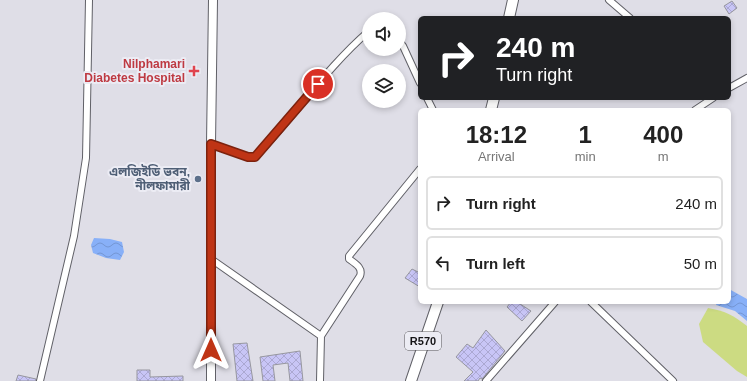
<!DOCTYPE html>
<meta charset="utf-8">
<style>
:root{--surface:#fff;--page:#f6f6f6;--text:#222;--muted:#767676;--line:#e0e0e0}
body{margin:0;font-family:Helvetica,"Noto Sans Bengali",sans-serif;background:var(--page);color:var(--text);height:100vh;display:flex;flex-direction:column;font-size:15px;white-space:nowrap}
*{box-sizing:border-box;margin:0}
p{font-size:13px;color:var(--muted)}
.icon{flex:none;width:22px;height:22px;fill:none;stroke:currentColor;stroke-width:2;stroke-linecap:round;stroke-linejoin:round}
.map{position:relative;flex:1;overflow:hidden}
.details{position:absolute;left:418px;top:108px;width:313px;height:196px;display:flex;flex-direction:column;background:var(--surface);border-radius:6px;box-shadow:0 2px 6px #0003}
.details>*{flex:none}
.banner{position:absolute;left:418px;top:16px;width:313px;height:84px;border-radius:6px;box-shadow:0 2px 6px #0003;background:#202124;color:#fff;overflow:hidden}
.tools{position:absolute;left:362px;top:12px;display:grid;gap:8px}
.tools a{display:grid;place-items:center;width:44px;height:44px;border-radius:50%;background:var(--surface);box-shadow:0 2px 6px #0003;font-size:20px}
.pin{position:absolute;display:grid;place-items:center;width:34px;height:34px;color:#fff;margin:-17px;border:2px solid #fff;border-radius:50%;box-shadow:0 1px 4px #0007}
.me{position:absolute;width:44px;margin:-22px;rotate:0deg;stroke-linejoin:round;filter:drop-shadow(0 0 3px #0008)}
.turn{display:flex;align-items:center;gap:14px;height:84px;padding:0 12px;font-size:18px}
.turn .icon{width:52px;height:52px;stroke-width:2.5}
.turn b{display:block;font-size:28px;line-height:34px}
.eta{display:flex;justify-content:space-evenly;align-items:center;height:68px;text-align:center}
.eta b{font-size:24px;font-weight:700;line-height:28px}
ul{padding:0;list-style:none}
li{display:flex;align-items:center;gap:12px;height:54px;margin:0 8px 6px;padding:0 4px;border:2px solid var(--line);border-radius:6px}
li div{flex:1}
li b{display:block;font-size:15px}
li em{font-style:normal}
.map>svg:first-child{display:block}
.grass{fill:#ccdb82}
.water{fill:url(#water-waves)}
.building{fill:url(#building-cross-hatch);stroke:#97979f}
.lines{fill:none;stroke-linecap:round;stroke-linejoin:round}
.minor-casing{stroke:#606067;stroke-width:8}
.tertiary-casing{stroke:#606067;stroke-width:10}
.primary-casing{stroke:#606067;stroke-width:12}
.minor{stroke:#fff;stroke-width:6}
.tertiary{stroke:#fff;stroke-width:8}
.primary{stroke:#fff;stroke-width:10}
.route-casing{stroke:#7c220e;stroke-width:10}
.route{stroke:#bf3415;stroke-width:7}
.health-dot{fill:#e0444e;stroke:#ececf4;stroke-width:1.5}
.service-dot{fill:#5c6f8a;stroke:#ececf4;stroke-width:1.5}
.labels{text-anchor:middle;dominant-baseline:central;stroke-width:4;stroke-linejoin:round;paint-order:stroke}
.shield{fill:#ececf4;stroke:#565559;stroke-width:1}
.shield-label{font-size:11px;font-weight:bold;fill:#151417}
.health-label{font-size:12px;font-weight:bold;fill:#be3a42;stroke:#ececf4;text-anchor:end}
.service-label{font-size:12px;font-weight:bold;fill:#4e5e75;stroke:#ececf4;text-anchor:end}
</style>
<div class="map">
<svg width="747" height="381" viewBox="0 0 747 381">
<defs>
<pattern id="water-waves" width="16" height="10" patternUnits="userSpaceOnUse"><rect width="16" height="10" fill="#88b0f8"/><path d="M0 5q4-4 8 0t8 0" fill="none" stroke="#7496d4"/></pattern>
<pattern id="building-cross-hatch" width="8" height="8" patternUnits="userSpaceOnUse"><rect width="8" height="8" fill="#c8c5f6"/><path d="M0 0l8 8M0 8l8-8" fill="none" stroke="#aba8d2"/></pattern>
</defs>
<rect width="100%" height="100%" fill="#dfdee7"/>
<path class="grass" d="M708 308C725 311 733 315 747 326V377L737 371 703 342 699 324Z"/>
<path class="water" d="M94 238 110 239 122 242 124 252 120 260 106 258 93 253 91 245Z
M729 289 747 299V321L735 311 716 305 717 302H729Z"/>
<path class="building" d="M732 1 737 8 729 14 724 6Z
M412 269 420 273V287L405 278Z
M511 302H517L531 311 522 321 507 307Z
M486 330 505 351 482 379 480 378 478 381H464L473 372 456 357 467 344 473 348Z
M247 343 253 381H237L233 344Z
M300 351 303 381H290L288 363 273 365 275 381H263L260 357Z
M137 370H150V377L183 376V381H137Z
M18 375 36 379V381H16Z"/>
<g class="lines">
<g class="minor-casing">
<path id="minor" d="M609 0 630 18
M399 41 403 46 420 83
M729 88 747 78
M427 98 433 110
M695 110 713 98
M211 144 248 157H255C295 116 326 68 369 31
M211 259 321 336
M591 302 673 381
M40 381 74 236 86 158 89 0
M320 381 321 336 360 276C363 268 356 264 349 259V256L420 169
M486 381 555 302"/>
</g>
<g class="tertiary-casing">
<path id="tertiary" d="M211 381V144L213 0"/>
</g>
<g class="primary-casing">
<path id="primary" d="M509 18 513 0
M491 110 494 98
M411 381 438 302"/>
</g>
<use href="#minor" class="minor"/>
<use href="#tertiary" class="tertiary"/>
<use href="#primary" class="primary"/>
</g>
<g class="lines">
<g class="route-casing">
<path id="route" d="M211 350V144L248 157H255L318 84"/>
</g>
<use href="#route" class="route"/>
</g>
<path class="health-dot" d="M192 65h4v4h4v4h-4v4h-4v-4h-4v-4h4z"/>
<circle class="service-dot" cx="198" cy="179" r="4"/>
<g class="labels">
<rect class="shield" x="405" y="332" width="36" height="18" rx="3"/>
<g class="shield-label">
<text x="423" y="341">R570</text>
</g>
<g class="health-label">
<text x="185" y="64">Nilphamari<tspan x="185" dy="14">Diabetes Hospital</tspan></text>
</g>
<g class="service-label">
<text x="190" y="172">এলজিইডি ভবন,<tspan x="190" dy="14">নীলফামারী</tspan></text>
</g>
</g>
</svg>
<div class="tools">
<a><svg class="icon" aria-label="sound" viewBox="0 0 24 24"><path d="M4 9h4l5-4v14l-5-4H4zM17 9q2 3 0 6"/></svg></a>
<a><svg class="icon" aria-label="layers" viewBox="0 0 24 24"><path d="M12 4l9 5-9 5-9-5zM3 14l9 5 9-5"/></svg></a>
</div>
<div class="pin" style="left:318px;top:84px;background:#d93025"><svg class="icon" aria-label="arrive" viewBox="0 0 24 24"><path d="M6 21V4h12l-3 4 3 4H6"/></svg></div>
<svg class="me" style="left:211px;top:350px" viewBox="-20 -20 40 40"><path d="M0-17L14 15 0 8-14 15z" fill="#bf3415" stroke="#fff" stroke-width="4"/></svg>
<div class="banner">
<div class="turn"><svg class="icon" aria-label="right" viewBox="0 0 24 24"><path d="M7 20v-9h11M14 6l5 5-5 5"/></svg><div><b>240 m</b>Turn right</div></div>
</div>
<section class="details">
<div class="eta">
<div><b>18:12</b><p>Arrival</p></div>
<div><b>1</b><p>min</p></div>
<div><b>400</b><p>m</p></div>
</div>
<ul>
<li><svg class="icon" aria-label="right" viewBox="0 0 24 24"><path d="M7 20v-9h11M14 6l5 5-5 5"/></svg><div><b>Turn right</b></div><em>240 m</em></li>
<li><svg class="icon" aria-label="left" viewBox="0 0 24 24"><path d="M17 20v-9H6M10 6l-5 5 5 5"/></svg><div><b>Turn left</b></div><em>50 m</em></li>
</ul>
</section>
</div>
